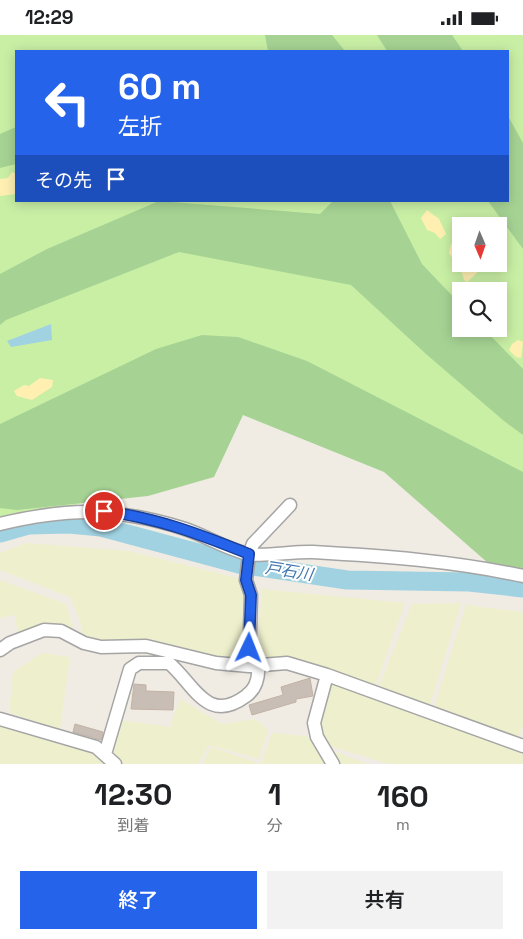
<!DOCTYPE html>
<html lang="ja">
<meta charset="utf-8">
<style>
:root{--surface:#fff;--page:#f2f2f2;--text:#202124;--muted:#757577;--accent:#2563eb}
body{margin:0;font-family:"Space Grotesk","Noto Sans JP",sans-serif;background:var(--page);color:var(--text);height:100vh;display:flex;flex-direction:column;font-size:19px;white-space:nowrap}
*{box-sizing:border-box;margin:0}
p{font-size:16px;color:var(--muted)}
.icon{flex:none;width:28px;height:28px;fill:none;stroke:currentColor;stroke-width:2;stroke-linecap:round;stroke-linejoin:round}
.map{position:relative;height:729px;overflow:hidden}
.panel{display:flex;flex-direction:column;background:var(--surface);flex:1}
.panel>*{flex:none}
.hud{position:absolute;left:15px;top:15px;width:494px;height:152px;border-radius:0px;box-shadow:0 2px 12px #0003;background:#2563eb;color:#fff;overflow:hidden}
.needle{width:32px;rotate:178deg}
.tools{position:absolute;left:452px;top:182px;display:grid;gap:10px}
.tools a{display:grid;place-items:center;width:55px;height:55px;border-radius:0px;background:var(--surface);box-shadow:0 2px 12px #0003;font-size:25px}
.pin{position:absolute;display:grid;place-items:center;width:42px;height:42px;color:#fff;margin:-21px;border:2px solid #fff;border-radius:50%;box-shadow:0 1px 5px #0007}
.me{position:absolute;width:55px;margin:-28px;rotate:2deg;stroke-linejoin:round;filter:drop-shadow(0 0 4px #0008)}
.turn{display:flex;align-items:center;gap:18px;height:105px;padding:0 20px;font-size:22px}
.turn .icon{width:65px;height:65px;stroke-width:2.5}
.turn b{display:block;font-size:35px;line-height:42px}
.then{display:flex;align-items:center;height:48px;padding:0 20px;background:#0003;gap:10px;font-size:19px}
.eta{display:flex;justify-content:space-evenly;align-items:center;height:85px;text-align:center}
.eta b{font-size:30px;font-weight:600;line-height:35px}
.button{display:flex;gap:10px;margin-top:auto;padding:10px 20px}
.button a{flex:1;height:58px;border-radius:0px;background:var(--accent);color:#fff;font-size:20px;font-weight:600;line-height:58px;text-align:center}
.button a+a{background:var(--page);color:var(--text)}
.status{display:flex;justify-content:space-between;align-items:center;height:35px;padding:0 25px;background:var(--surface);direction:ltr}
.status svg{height:14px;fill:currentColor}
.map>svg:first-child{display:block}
.farmland{fill:#eef0cd}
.grass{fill:#c9efa5;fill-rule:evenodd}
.forest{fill:#a6d394}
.sand{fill:#fff0b2}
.water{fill:#a0d2e1}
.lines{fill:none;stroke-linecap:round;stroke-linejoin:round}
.river{stroke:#a0d2e1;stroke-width:19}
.building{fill:#c8beb6;stroke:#c3b2a4}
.minor-casing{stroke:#a5a5a5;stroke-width:15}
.minor{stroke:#fff;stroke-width:12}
.route-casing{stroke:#184099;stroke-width:12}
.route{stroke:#2563eb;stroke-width:9}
.labels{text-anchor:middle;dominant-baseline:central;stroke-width:4;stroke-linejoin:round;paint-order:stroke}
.water-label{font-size:16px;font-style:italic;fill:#4077ae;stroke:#fff}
</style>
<div class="status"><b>12:29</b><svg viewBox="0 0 49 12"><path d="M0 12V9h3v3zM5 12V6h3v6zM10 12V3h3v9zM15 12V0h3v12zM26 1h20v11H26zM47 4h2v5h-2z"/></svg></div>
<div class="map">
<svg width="523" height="729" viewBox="0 0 523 729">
<rect width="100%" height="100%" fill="#f0ece3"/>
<path class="farmland" d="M26 508 129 516 246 545 249 631 84 608 80 586 70 562 0 535V518Z
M0 545 66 569 76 604 44 595 18 600 15 580 0 583Z
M262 554 405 568 376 650 286 621 257 625Z
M461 568 430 670 379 651 412 569Z
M466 570 523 577V690L519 703 434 672Z
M42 618 70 622 60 694 9 678 13 637Z
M326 645 523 715V729H389L320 708 317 702Z
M180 664 222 689 255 684 268 695 259 724 209 710 198 729H118L109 717 119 685 170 692Z
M0 692 36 695 105 719 111 729H0Z
M272 698 307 701 328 729H202L211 712 261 729Z
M333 716 367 729H340Z"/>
<path class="grass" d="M0 0H523V472L247 366 199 437 0 490ZM16 16H508V166H16ZM461 191H499V229H461ZM461 256H499V294H461Z"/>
<path class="forest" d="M265 0H332L345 16H268Z
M377 0H452L463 16H387Z
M508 81 523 108V214L488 166H508Z
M16 92V129L0 133V99Z
M159 166 320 179 333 166H390L422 229 461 270V294H484L523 334V400L504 386 426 319 351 250 179 217 6 285 0 290V239L47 214Z
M202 300 238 302 307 326 523 437V540L496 535 384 437 243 380 214 442 148 461 17 475 0 473V389L156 314Z"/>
<path class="sand" d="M12 137 16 139V159L0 161V144L8 143Z
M427 175 439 184 446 199 440 204 435 198 427 195 421 183Z
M451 209H461V229H473L477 238 467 247 464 245 462 238 449 218Z
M518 305 523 307 521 323 516 322 509 315 512 309Z
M40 343 53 345 52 352 32 365 17 361 14 356 24 350 29 351Z"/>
<path class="water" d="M51 289 52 305 11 312 7 306Z"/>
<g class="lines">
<path class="river" d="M0 498 28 490 69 489 101 492 239 529 347 545 469 547 523 553"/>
</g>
<path class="building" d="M310 643 313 661 296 664V667L252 680 249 670 283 660 281 652Z
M134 649 146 650V656L174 657 173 675 131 674Z
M75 689 103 697 101 705 73 697Z"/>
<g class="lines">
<g class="minor-casing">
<path id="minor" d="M0 489C67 473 115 472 182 493 203 499 227 515 249 519 264 522 294 516 313 517 383 521 454 526 523 541
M0 615 10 608 44 595 61 596 84 608 101 612 146 611 216 628 249 631 287 628 327 640 523 711
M249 631 251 560 246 545 249 519 253 509 290 470
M327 640 314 688 317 702 333 729
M0 684 96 712 115 729
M105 719 130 634 139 628H169C194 649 207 690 246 661 256 654 259 642 258 631"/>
</g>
<use href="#minor" class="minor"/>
</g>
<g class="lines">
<g class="route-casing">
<path id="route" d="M104 476C158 483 199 499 249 519L246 545 251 560 249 613"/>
</g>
<use href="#route" class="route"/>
</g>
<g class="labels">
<g class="water-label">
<text transform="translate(289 536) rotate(9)">戸石川</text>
</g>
</g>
</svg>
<div class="tools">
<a><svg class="needle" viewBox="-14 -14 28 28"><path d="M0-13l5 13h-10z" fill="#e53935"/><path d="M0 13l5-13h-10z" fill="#757577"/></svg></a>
<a><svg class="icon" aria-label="search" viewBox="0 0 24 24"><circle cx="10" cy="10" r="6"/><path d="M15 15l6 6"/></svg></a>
</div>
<div class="pin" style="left:104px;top:476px;background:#d93025"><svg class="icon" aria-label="arrive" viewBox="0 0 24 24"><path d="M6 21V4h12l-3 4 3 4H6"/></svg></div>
<svg class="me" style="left:249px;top:613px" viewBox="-20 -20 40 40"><path d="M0-17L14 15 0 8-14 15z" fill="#2563eb" stroke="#fff" stroke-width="4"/></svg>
<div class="hud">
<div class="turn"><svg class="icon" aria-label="left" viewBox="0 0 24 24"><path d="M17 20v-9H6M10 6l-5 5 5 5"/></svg><div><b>60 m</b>左折</div></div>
<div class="then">その先<svg class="icon" aria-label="arrive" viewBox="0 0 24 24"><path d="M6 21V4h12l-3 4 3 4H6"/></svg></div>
</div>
</div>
<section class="panel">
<div class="eta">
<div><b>12:30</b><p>到着</p></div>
<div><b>1</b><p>分</p></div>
<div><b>160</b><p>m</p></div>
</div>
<div class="button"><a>終了</a><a>共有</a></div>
</section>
